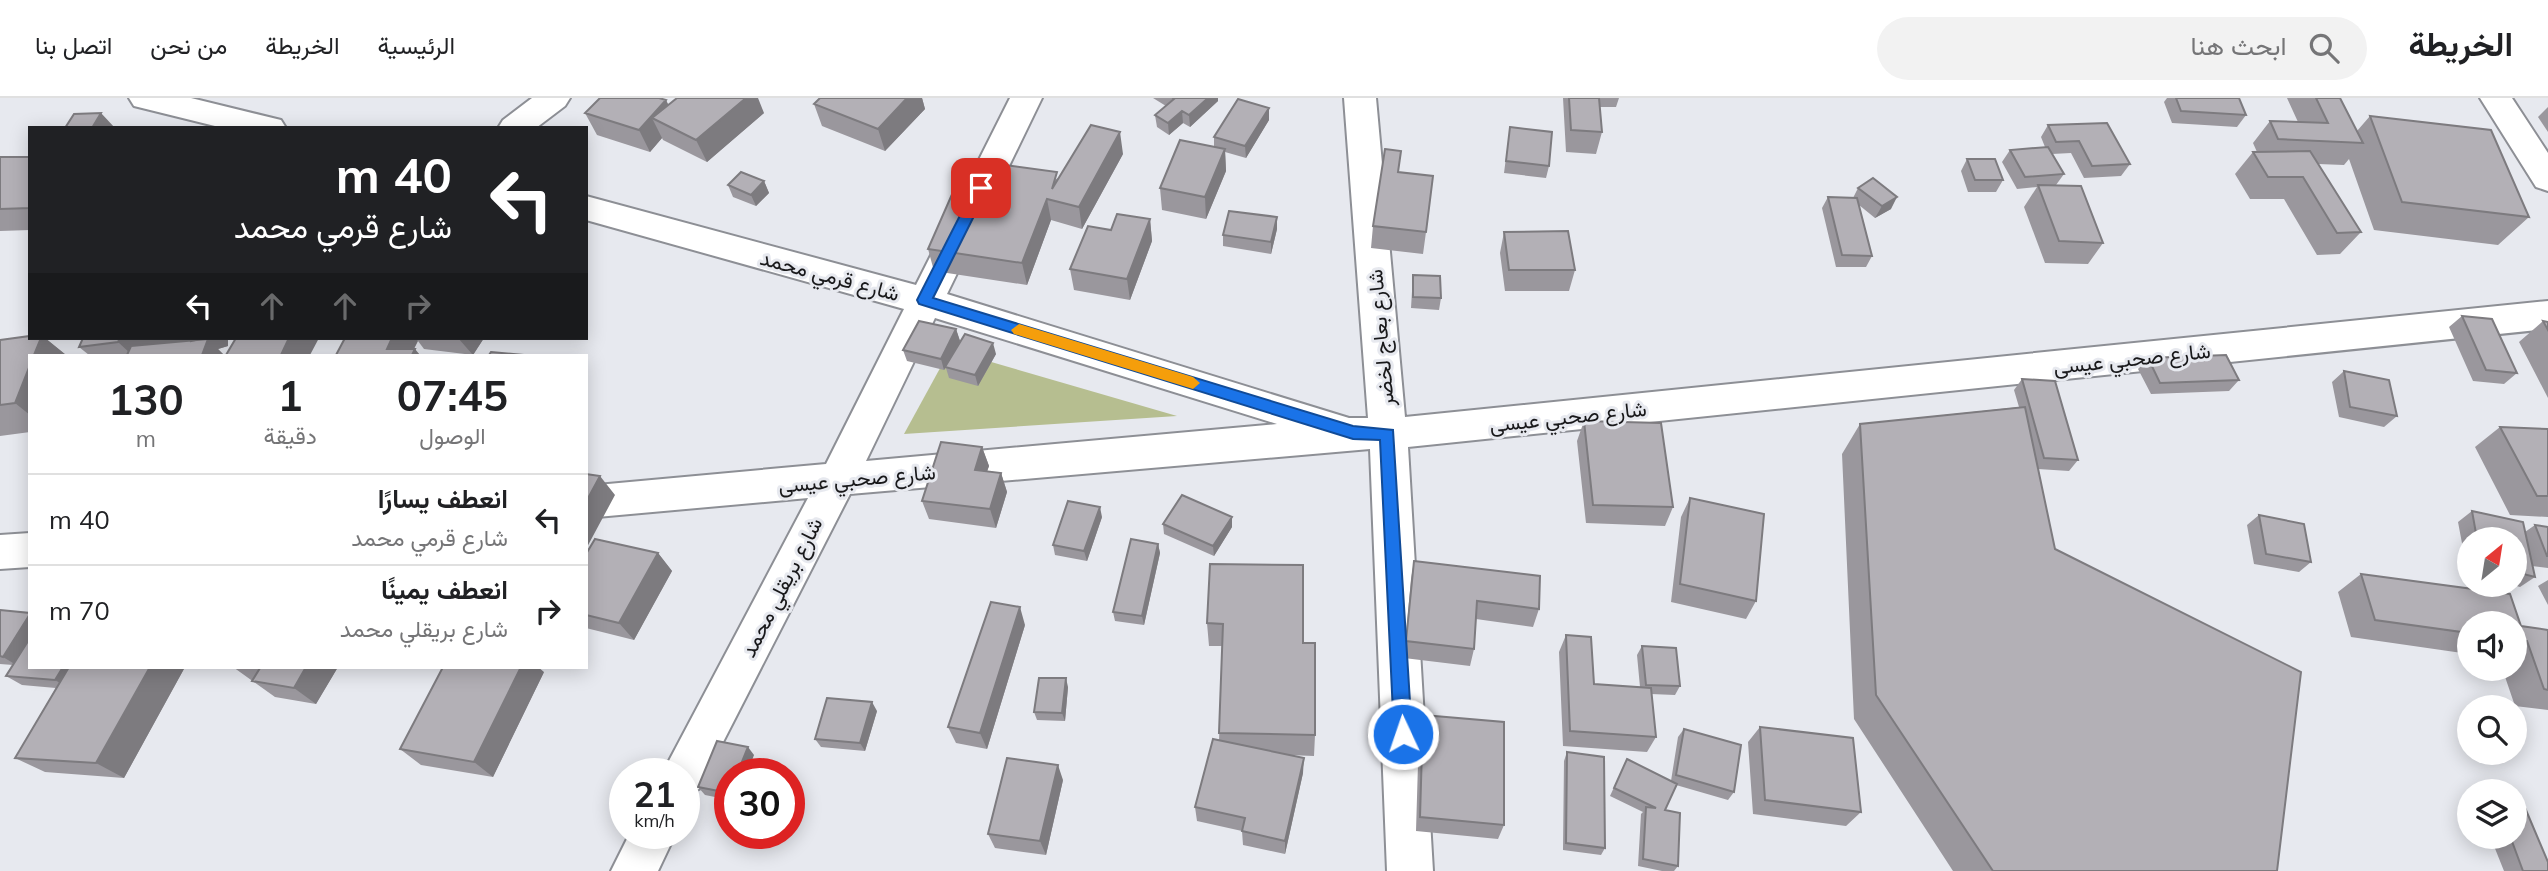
<!DOCTYPE html>
<html lang="ar">
<meta charset="utf-8">
<style>
:root{--surface:#fff;--page:#f2f2f2;--text:#202124;--muted:#757577;--line:#e0e0e0}
body{margin:0;font-family:Mulish,Vazirmatn,sans-serif;background:var(--page);color:var(--text);direction:rtl;height:100vh;display:flex;flex-direction:column;font-size:26px;white-space:nowrap}
*{box-sizing:border-box;margin:0}
p{font-size:23px;color:var(--muted)}
.icon{flex:none;width:38px;height:38px;fill:none;stroke:currentColor;stroke-width:2;stroke-linecap:round;stroke-linejoin:round}
.map{position:relative;flex:1;overflow:hidden;direction:ltr}
.drawer{position:absolute;left:28px;top:256px;width:560px;height:315px;display:flex;flex-direction:column;background:var(--surface);border-radius:0px;box-shadow:0 4px 18px #0003;direction:rtl}
.drawer>*{flex:none}
.top-card{position:absolute;left:28px;top:28px;width:560px;height:214px;border-radius:0px;box-shadow:0 4px 18px #0003;direction:rtl;background:#202124;color:#fff;overflow:hidden}
.needle{width:46px;rotate:30deg}
.fabs{position:absolute;left:2457px;top:429px;display:grid;gap:14px}
.fabs a{display:grid;place-items:center;width:70px;height:70px;border-radius:50%;background:var(--surface);box-shadow:0 4px 18px #0003;font-size:35px}
.speed{position:absolute;left:609px;top:660px;display:flex;gap:14px;font-size:35px;font-weight:700;text-align:center}
.speed>*{display:grid;place-content:center;width:91px;height:91px;border-radius:50%;background:var(--surface);box-shadow:0 4px 18px #0003;line-height:1}
.speed small{font-size:18px;font-weight:400}
.speed .limit{border:10px solid #d22;background:#fff;color:#111}
.pin{position:absolute;display:grid;place-items:center;width:60px;height:60px;color:#fff;margin:-30px;border-radius:14px;box-shadow:0 4px 10px #0006}
.me{position:absolute;width:77px;margin:-38px;rotate:357deg;stroke-linejoin:round;filter:drop-shadow(0 0 5px #0008)}
.turn{display:flex;align-items:center;gap:24px;height:147px;padding:0 21px;font-size:32px}
.turn .icon{width:91px;height:91px;stroke-width:2.5}
.turn b{display:block;font-size:49px;line-height:60px}
.lanes{display:flex;align-items:center;height:66px;padding:0 21px;background:#0003;justify-content:center;gap:35px;direction:ltr}
.lanes .off{opacity:.35}
.eta{display:flex;justify-content:space-evenly;align-items:center;height:119px;text-align:center}
.eta b{font-size:42px;font-weight:700;line-height:49px}
ul{padding:0;list-style:none}
li{display:flex;align-items:center;gap:21px;height:91px;padding:0 21px;border-top:2px solid var(--line)}
li div{flex:1}
li b{display:block;font-size:26px}
li em{font-style:normal}
header{display:flex;align-items:center;gap:42px;box-sizing:border-box;height:98px;padding:0 35px;background:var(--surface);border-bottom:2px solid var(--line)}
header strong{font-size:33px}
nav{display:flex;gap:38px;margin-inline-start:auto;font-size:24px}
.search{width:490px;height:63px;background:var(--page);display:flex;align-items:center;gap:18px;box-sizing:border-box;padding:0 24px;border-radius:38px;color:var(--muted);font-size:26px}
.map>svg:first-child{display:block}
.green{fill:#b6be90}
.lines{fill:none;stroke-linecap:round;stroke-linejoin:round}
.minor-casing{stroke:#8d8f95;stroke-width:4}
.minor{fill:#fff;fill-rule:evenodd}
.wall{fill:#9a979d}
.shaded-wall{fill:#7d7b7f}
.building{fill:#b3b0b6;stroke:#7d7b7f;stroke-width:2}
.route{fill:#1a73e8;stroke:#114b97;stroke-width:2}
.slow{fill:#f59e0b}
.labels{text-anchor:middle;dominant-baseline:central;stroke-width:6;stroke-linejoin:round;paint-order:stroke}
.street-label{font-size:21px;fill:#18181a;stroke:#e7e9ef}
</style>
<header>
<strong>الخريطة</strong>
<div class="search"><svg class="icon" aria-label="search" viewBox="0 0 24 24"><circle cx="10" cy="10" r="6"/><path d="M15 15l6 6"/></svg>ابحث هنا</div>
<nav><a>الرئيسية</a><a>الخريطة</a><a>من نحن</a><a>اتصل بنا</a></nav>
</header>
<div class="map">
<svg width="2548" height="773" viewBox="0 0 2548 773">
<rect width="100%" height="100%" fill="#e7e9ef"/>
<path class="green" d="M950 252 1177 318 904 336Z"/>
<g class="lines">
<g class="minor-casing">
<path id="minor" d="M129 0H191L281 22 286 30H223L134 8Z
M532 0H570L565 8 536 30H498L503 22Z
M1010 0H1042L947 196 1349 320H1368L1344 0H1376L1405 319 2548 203V231L1408 349 1433 773H1387L1370 351 850 396 699 691 684 697V676H662L808 400 586 420V388L826 366 904 211 586 122V98L916 187ZM935 220 1277 326 866 363Z
M2480 0H2512L2548 55V93L2536 89Z
M30 435V469L0 471V437Z
M630 735H676L658 773H611Z"/>
</g>
<use href="#minor" class="minor"/>
</g>
<path class="wall" d="M820 0H922L925 11 885 53 822 28 814 6Z
M1153 0H1218V3L1190 29 1183 25 1169 37 1157 29 1155 17 1166 8Z
M1563 0H1619L1616 9H1600L1602 34 1596 56 1566 54Z
M2167 0H2239L2246 17 2237 29 2172 25 2164 4Z
M2287 0H2340L2357 33 2370 18 2529 119 2498 147 2374 132 2349 61 2344 67 2318 66 2361 134 2340 156 2317 157 2284 101H2250L2235 76 2253 54H2257L2253 45 2270 23 2298 24Z
M666 2 668 7 764 15 707 64 663 42 662 40 650 54 597 37 585 15Z
M2548 9V34L2538 19Z
M1269 10V22L1246 60 1225 54 1226 73 1206 121 1162 112 1160 90 1214 49V39Z
M2048 27 2130 66 2121 78 2084 80 2071 55 2052 56 2064 76 2056 87 2103 145 2088 166 2045 165 2024 109 2037 89 2017 91 2002 64 2010 52 2045 49 2041 39Z
M1510 29 1549 68 1546 80 1504 75Z
M1123 56 1082 131 1051 122 1027 187 934 173 928 151 1058 80Z
M0 59H30V132L0 133Z
M1967 61 2003 82 1996 94H1968L1961 73Z
M1399 74 1426 134 1423 156 1371 150 1373 128Z
M764 83 769 95 756 108 733 99 728 87Z
M1858 90 1891 111 1875 120 1859 107 1872 158 1866 169H1836L1822 110 1828 99 1853 100Z
M1150 121 1152 143 1130 202 1074 192 1070 171 1111 132Z
M1277 131 1271 156 1223 148V137Z
M1504 134 1575 172 1569 193H1505L1500 155Z
M1413 177 1441 200 1439 212 1411 210Z
M2462 218 2517 275 2504 286 2473 283 2449 229Z
M2543 223 2548 224V300L2519 244Z
M956 231 960 243 951 259 996 256 978 288 949 280 946 270 944 272 907 263 903 252Z
M30 240H45L66 257H30V334L0 338V242Z
M83 240 228 248 218 251 224 257 127 256 116 257H89L79 249Z
M345 240H484L473 257 424 251 418 243Z
M2148 260 2239 282 2229 293 2151 296 2138 271Z
M2344 273 2397 318 2384 329 2339 319 2332 284Z
M2022 281 2078 362 2069 373 2038 371 2055 451 2277 773H1953L1854 621 1842 356 1860 326 2019 309 2014 292Z
M1584 323 1673 409 1665 428 1586 425 1577 343Z
M2500 329 2548 331V419L2510 417 2475 349Z
M982 349 989 368 987 373 1001 375 1007 394 996 430 929 421 922 403Z
M1690 400 1756 503 1746 521 1671 504 1681 419Z
M2472 413 2525 434 2535 427 2548 429V470L2532 468 2535 479 2520 489 2510 486H2515V441H2469V477H2468L2458 424Z
M2259 417 2311 464 2299 474 2254 466 2247 427Z
M1102 419 1087 463 1055 457 1053 447Z
M1232 419V429L1214 458 1164 436 1163 426Z
M1158 446 1160 455 1144 527 1115 523 1113 514Z
M658 455 672 473 634 542 586 530V456Z
M1414 463 1539 511 1533 529 1476 521 1474 551 1470 568 1404 560 1411 481Z
M1210 466 1303 545 1315 637 1314 658 1288 657 1303 675 1285 756 1243 747 1242 733 1197 723 1195 709 1219 643 1222 548H1209L1207 525Z
M2361 476 2510 496 2521 528 2548 532V612L2515 608 2502 570H2515V525H2469V556L2351 539 2338 494Z
M2548 482V507L2538 488Z
M0 512 30 569H185L124 680 45 674 15 660 56 590 22 587 6 578 13 567 0 566Z
M1025 527 987 651 956 645 948 629Z
M1566 537 1594 586 1640 589 1637 557 1642 548 1680 588 1675 597 1651 596 1656 639 1647 654 1563 648 1559 554Z
M233 569H338L316 606 275 599Z
M544 574 493 679 421 667 400 651Z
M1068 589 1065 623 1037 622 1034 614Z
M877 613 865 653 821 649 815 641Z
M1423 617 1504 727 1498 741 1416 733 1419 632Z
M1760 629 1861 714 1846 728 1753 716 1748 644Z
M1684 631 1734 694 1728 702 1676 687 1665 712 1678 768 1674 773H1662L1638 768 1641 716 1643 714 1610 698 1627 661 1671 683 1678 639Z
M1567 654 1605 750 1601 757 1563 752 1564 663Z
M754 657 730 676V702L705 697 698 689Z
M1063 682 1046 757 995 750 988 736Z
M2490 738H2515L2548 773H2504Z"/>
<path class="shaded-wall" d="M746 0H758L764 15 707 64 696 42Z
M907 0H922L925 11 885 53 878 31Z
M1208 0H1218V3L1190 29 1189 17Z
M666 2 677 24 652 20 662 40 650 54 639 32Z
M1269 10V22L1246 60 1245 48Z
M1182 13 1183 25 1169 37 1168 25Z
M101 15 115 30H92Z
M1120 34 1123 56 1082 131 1079 109Z
M1225 51 1226 73 1206 121 1205 99Z
M764 83 769 95 756 108 751 97Z
M1897 99 1891 111 1875 120 1882 108Z
M1047 101 1051 122 1027 187 1022 165Z
M1277 119V131L1271 156V144Z
M1150 121 1152 143 1130 202 1127 181Z
M956 231 960 243 944 272 941 261Z
M41 240H45L66 257H34Z
M120 240H228V248L218 251 224 257 131 256 118 244Z
M289 240H319L310 257H281Z
M392 240H415L418 243 411 257 387 251Z
M458 240H484L473 257Z
M993 245 996 256 978 288 975 277Z
M415 251 420 257H412Z
M30 267V317L15 305Z
M982 349 989 368 981 391 975 372Z
M1001 375 1007 394 996 430 990 411Z
M600 378 615 397 586 451V404Z
M1100 409 1102 419 1087 463 1084 453Z
M1232 419V429L1214 458 1213 448Z
M1158 446 1160 455 1144 527 1142 518Z
M658 455 672 473 634 542 619 525Z
M1020 509 1025 527 987 651 980 635Z
M30 516V550L18 568 3 559Z
M63 569H84L70 591 55 582Z
M150 569H185L124 680 96 665Z
M306 569H338L316 606 294 590Z
M521 569H538L544 574 493 679 474 664Z
M1066 580 1068 589 1065 623 1062 615Z
M872 604 877 613 865 653 860 645Z
M748 649 754 657 747 676H737Z
M1304 660 1303 675 1285 756V743Z
M1058 667 1063 682 1046 757 1040 743Z"/>
<path class="building" d="M600 0H659L666 2 639 32 585 15Z
M677 0H746L696 42 652 20Z
M820 0H907L878 31 814 6Z
M1173 0H1208L1189 17 1182 13 1168 25 1155 17 1174 1Z
M1569 0H1599L1602 34 1571 32Z
M2176 0H2239L2246 17 2181 13Z
M2316 0H2340L2363 45 2278 41 2270 23 2328 25Z
M1238 1 1269 10 1245 48 1214 39Z
M101 15 92 30H65L74 16Z
M2370 18 2491 32 2529 119 2402 104Z
M2107 25 2130 66 2092 68 2079 43 2056 44 2048 27Z
M1091 27 1120 34 1079 109 1047 101 1022 165 928 151 967 62 1057 74 1052 91Z
M1510 29 1552 34 1549 68 1506 63Z
M1180 42 1225 51 1205 99 1160 90Z
M2048 49 2064 76 2025 79 2010 52Z
M1385 51 1401 53 1398 74 1433 78 1426 134 1373 128Z
M2310 53 2361 134 2337 135 2303 79H2268L2253 54Z
M0 59H30V110L0 111Z
M1967 61H1995L2003 82H1975Z
M741 74 764 83 751 97 728 87Z
M1873 80 1897 99 1882 108 1858 90Z
M2038 87 2081 88 2103 145 2059 143Z
M1828 99 1857 100 1872 158 1842 157Z
M1229 113 1277 119 1271 144 1223 137Z
M1117 116 1150 121 1127 181 1070 171 1088 128 1111 132Z
M1568 133 1575 172H1509L1504 134Z
M1413 177 1440 178 1441 200 1413 199Z
M2462 218 2492 221 2517 275 2486 272Z
M919 223 956 231 941 261 903 252Z
M2543 223 2548 224V232Z
M965 236 993 245 975 277 945 269Z
M30 238V240H41L34 257H30V267L15 305 0 307V242Z
M83 240H120L118 244 79 249Z
M191 240H208L191 243Z
M236 240H289L281 257H226Z
M345 240H392L387 251H415L412 257H336Z
M208 241 202 257H127L131 248Z
M491 254 524 257H489Z
M2226 257 2239 282 2160 285 2148 260Z
M2344 273 2389 282 2397 318 2350 309Z
M2022 281 2055 283 2078 362 2044 360Z
M2025 309 2055 451 2301 574 2277 773H1993L1876 597 1860 326Z
M1584 323 1661 325 1673 409 1593 407Z
M2500 329 2548 331V398H2537Z
M941 344 982 349 975 372 1001 375 990 411 922 403Z
M586 376 600 378 586 404Z
M1182 397 1232 419 1213 448 1163 426Z
M1690 400 1764 416 1756 503 1680 486Z
M1068 403 1100 409 1084 453 1053 447Z
M2472 413 2523 424 2535 479 2515 474V441H2477Z
M2259 417 2304 426 2311 464 2266 456Z
M2535 427 2548 429V458H2547Z
M595 441 658 455 619 525 586 517V456Z
M1131 441 1158 446 1142 518 1113 514Z
M1414 463 1540 478 1539 511 1477 503 1474 551 1406 543Z
M1210 466 1303 467V545H1315V637L1219 635 1223 526 1207 525Z
M2361 476 2510 496 2521 528 2548 532V592L2544 591 2527 543 2515 542V525H2469V535L2375 522Z
M991 504 1020 509 980 635 948 629Z
M0 512 30 515V516L3 559 0 558Z
M1566 537 1591 539 1594 586 1651 590 1656 639 1570 633Z
M30 540V569H63L55 582 6 578Z
M1642 548 1676 550 1680 588 1646 587Z
M69 569H150L96 665 15 660Z
M251 569H306L294 590 252 583 260 570Z
M443 569H521L474 664 400 651Z
M1039 580H1066L1062 615 1034 614Z
M827 600 872 604 860 645 815 641Z
M1423 617 1504 624V727L1420 719Z
M1760 629 1853 640 1861 714 1765 702Z
M1684 631 1741 647 1734 694 1676 677Z
M1213 641 1304 660 1285 743 1242 733 1245 720 1195 709Z
M717 643 748 649 737 676H730L729 695 698 689Z
M1567 654 1604 659 1605 750 1566 745Z
M1007 660 1058 667 1040 743 988 736Z
M1627 661 1677 686 1665 712 1680 715 1678 768 1643 761 1646 709 1656 710 1614 690Z
M2515 704 2523 705 2548 764V773H2523L2510 738H2515Z"/>
<path class="route" d="M981 85 988 90 933 200 1353 328 1393 332 1412 636 1409 642 1403 645 1397 642 1394 636 1380 342 1353 341 919 206 917 202 974 90Z"/>
<path class="slow" d="M1019 226 1193 279 1200 285 1193 291 1014 236 1011 232Z"/>
<g class="labels">
<g class="street-label">
<text transform="translate(830 177) rotate(15)">شارع قرمي محمد</text>
<text transform="translate(1380 240) rotate(-95)">شارع بعاج لخضر</text>
<text transform="translate(2132 260) rotate(-6)">شارع صحبي عيسى</text>
<text transform="translate(1568 318) rotate(-6)">شارع صحبي عيسى</text>
<text transform="translate(857 380) rotate(-5)">شارع صحبي عيسى</text>
<text transform="translate(781 489) rotate(-63)">شارع بريقلي محمد</text>
</g>
</g>
</svg>
<div class="fabs">
<a><svg class="needle" viewBox="-14 -14 28 28"><path d="M0-13l5 13h-10z" fill="#e53935"/><path d="M0 13l5-13h-10z" fill="#757577"/></svg></a>
<a><svg class="icon" aria-label="sound" viewBox="0 0 24 24"><path d="M4 9h4l5-4v14l-5-4H4zM17 9q2 3 0 6"/></svg></a>
<a><svg class="icon" aria-label="search" viewBox="0 0 24 24"><circle cx="10" cy="10" r="6"/><path d="M15 15l6 6"/></svg></a>
<a><svg class="icon" aria-label="layers" viewBox="0 0 24 24"><path d="M12 4l9 5-9 5-9-5zM3 14l9 5 9-5"/></svg></a>
</div>
<div class="speed"><div>21<small>km/h</small></div><div class="limit">30</div></div>
<div class="pin" style="left:981px;top:90px;background:#d93025"><svg class="icon" aria-label="arrive" viewBox="0 0 24 24"><path d="M6 21V4h12l-3 4 3 4H6"/></svg></div>
<svg class="me" style="left:1403px;top:636px" viewBox="-20 -20 40 40"><circle r="17" fill="#1a73e8" stroke="#fff" stroke-width="3"/><path d="M0-11L8 9 0 5-8 9z" fill="#fff"/></svg>
<div class="top-card">
<div class="turn"><svg class="icon" aria-label="left" viewBox="0 0 24 24"><path d="M17 20v-9H6M10 6l-5 5 5 5"/></svg><div><b>40 m</b>شارع قرمي محمد</div></div>
<div class="lanes"><svg class="icon" aria-label="left" viewBox="0 0 24 24"><path d="M17 20v-9H6M10 6l-5 5 5 5"/></svg><svg class="icon off" aria-label="ahead" viewBox="0 0 24 24"><path d="M12 20V5M6 11l6-6 6 6"/></svg><svg class="icon off" aria-label="ahead" viewBox="0 0 24 24"><path d="M12 20V5M6 11l6-6 6 6"/></svg><svg class="icon off" aria-label="right" viewBox="0 0 24 24"><path d="M7 20v-9h11M14 6l5 5-5 5"/></svg></div>
</div>
<section class="drawer">
<div class="eta">
<div><b>07:45</b><p>الوصول</p></div>
<div><b>1</b><p>دقيقة</p></div>
<div><b>130</b><p>m</p></div>
</div>
<ul>
<li><svg class="icon" aria-label="left" viewBox="0 0 24 24"><path d="M17 20v-9H6M10 6l-5 5 5 5"/></svg><div><b>انعطف يسارًا</b><p>شارع قرمي محمد</p></div><em>40 m</em></li>
<li><svg class="icon" aria-label="right" viewBox="0 0 24 24"><path d="M7 20v-9h11M14 6l5 5-5 5"/></svg><div><b>انعطف يمينًا</b><p>شارع بريقلي محمد</p></div><em>70 m</em></li>
</ul>
</section>
</div>
